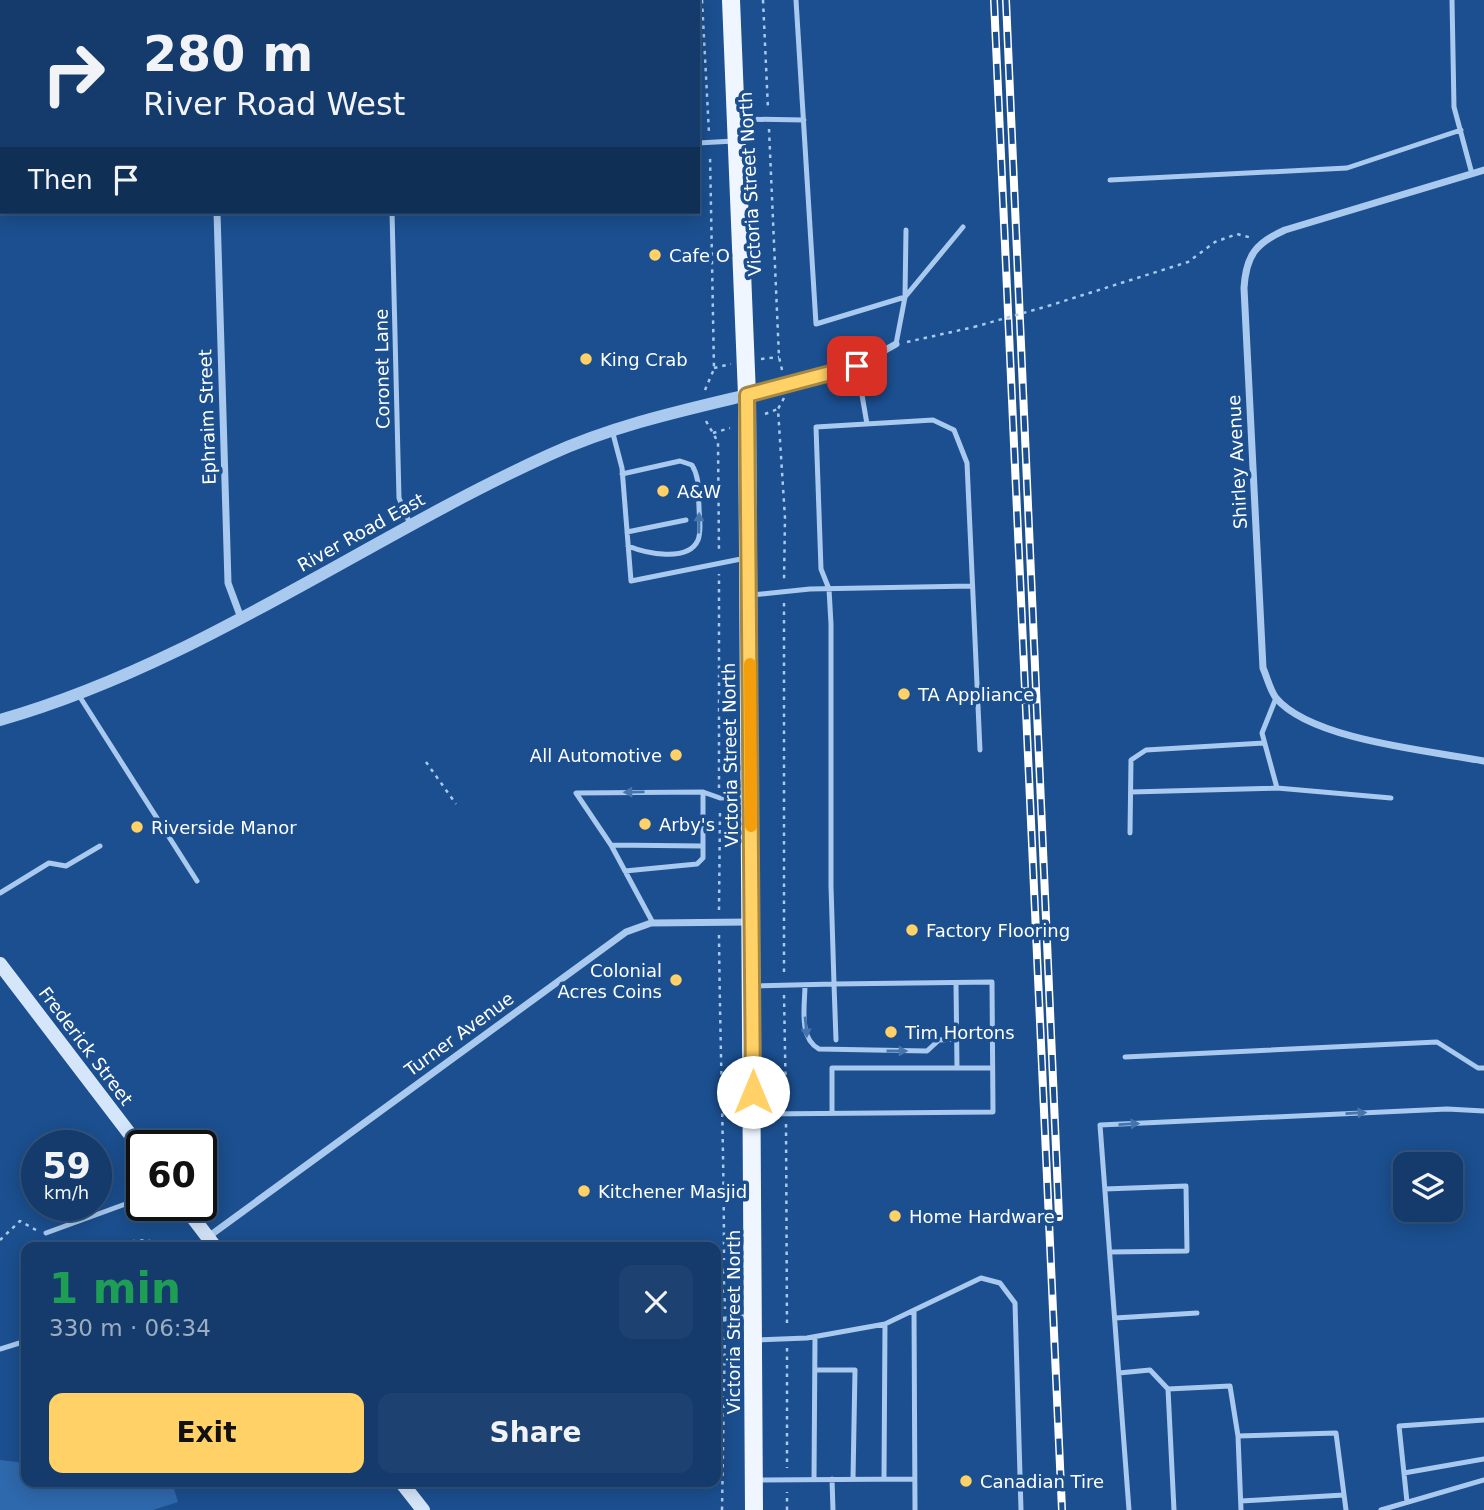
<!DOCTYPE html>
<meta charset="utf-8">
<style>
:root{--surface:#143b6b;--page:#1d4271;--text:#f1f3f6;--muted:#9dadc1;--line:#33557e;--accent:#ffd166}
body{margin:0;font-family:"DejaVu Sans",sans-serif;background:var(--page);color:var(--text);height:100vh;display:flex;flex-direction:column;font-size:26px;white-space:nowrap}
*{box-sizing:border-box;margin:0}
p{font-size:23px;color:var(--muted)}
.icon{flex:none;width:38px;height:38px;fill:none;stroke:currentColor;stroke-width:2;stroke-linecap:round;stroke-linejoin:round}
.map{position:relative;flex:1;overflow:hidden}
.sheet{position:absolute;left:21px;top:1242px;width:700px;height:245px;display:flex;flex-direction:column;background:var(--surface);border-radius:14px;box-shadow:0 4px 18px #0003,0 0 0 2px var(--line)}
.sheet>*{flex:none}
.banner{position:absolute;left:0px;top:0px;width:700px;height:214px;box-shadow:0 4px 18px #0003,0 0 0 2px var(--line);background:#143b6b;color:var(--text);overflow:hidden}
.controls{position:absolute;left:1393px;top:1152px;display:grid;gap:14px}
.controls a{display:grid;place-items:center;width:70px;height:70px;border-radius:14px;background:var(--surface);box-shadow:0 4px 18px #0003,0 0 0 2px var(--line);font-size:35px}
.speed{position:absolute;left:21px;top:1130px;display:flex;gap:14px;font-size:35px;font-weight:700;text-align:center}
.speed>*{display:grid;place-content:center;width:91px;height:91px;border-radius:50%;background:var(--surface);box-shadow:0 4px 18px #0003,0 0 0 2px var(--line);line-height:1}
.speed small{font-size:18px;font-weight:400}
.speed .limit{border:4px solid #111;border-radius:10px;background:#fff;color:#111}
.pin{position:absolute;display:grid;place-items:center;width:60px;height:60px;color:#fff;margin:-30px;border-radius:14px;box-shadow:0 4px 10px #0006}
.me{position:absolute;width:77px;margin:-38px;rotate:0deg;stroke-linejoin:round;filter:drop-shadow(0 0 5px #0008)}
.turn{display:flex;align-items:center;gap:24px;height:147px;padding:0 28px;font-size:32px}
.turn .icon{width:91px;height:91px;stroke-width:2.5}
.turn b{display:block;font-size:49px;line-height:60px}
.then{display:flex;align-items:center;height:66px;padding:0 28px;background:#0003;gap:14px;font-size:26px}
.round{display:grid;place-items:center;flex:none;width:74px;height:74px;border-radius:14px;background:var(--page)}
.head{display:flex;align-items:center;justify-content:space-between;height:119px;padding:0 28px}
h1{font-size:42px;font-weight:700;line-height:52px;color:#1e9e55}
.cta{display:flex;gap:14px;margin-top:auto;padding:14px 28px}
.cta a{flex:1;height:80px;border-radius:14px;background:var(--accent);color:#111;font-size:28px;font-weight:700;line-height:80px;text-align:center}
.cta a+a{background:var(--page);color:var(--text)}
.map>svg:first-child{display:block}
.green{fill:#2e69ad}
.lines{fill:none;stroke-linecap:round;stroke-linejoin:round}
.path{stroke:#a9c9ee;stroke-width:2.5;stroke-dasharray:3.5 5;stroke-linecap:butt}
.service{stroke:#a9c9ee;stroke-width:5}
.minor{stroke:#a9c9ee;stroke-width:7}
.tertiary{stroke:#a9c9ee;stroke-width:12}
.secondary{stroke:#d6e6fa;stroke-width:14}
.primary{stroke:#f0f6ff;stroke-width:18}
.rail-casing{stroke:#fff;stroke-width:8}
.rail{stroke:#1b4f8f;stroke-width:5;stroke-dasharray:16;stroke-linecap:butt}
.path-bridge{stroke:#a9c9ee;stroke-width:2.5;stroke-dasharray:3.5 5;stroke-linecap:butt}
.oneway{fill:#4674ac}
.route-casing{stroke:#a68842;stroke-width:18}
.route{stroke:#ffd166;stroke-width:12}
.slow{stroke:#f59e0b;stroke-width:12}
.poi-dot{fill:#ffd166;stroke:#1b4f8f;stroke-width:2.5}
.labels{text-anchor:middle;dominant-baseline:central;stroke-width:7;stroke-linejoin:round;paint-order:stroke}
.street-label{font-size:18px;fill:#fff;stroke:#1b4f8f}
.poi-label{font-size:18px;fill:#fff;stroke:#1b4f8f;text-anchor:start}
</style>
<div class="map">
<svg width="1484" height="1510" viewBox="0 0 1484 1510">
<rect width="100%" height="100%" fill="#1b4f8f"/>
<path class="green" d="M0 1460 26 1463V1482H172L178 1502 153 1510H0Z"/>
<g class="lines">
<path class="path" d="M702 0 709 133
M763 0 768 109
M769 129 779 357 783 374
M1048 306 1188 262 1215 242 1237 234 1252 238
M907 342 974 327
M761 359 779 357
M714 368 731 364
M705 390 714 369 710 154
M784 398 778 409 785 518 784 582
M765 414 778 409
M706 421 718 442 719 553
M713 433 730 428
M784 603V974
M426 762 456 804
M719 788V574
M719 910 720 809
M719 935C720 1043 724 1151 724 1260
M784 995 786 1104
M786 1124 787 1328
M0 1240 20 1221 36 1230
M123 1242 148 1240 158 1248
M724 1281 725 1309
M787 1348V1468
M722 1510 725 1330
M787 1510V1492"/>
<path class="service" d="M387 0V2
M796 0 816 324 905 297 963 227
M1452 0 1454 107 1472 174
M739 119 804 120
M698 143 734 141
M1110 180 1347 168 1461 130
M392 212 399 498 410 524
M896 344 905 297 906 230
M857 366 867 424
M612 430 622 468 631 581 746 558
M622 474 680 461 692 465C700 478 698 492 699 507 699 517 702 530 698 540 688 563 645 553 628 546
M627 532 686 520
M752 595 810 589 972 586
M78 694 197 881
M1276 698 1262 733 1277 788 1391 798
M1131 792 1277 788
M1130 833 1131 760 1146 750 1264 743
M611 845 702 846
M625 871 697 864 703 858V792
M0 893 49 863 66 866 100 846
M653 923 611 845 576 793 703 792 720 798 747 797
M956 983 957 1068
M805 985C805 1005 798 1038 819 1049L927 1051 939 1040 957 1039
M753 986 834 984 831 886V624L829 589 821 569 816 427 933 420 954 430 967 463 980 750
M1125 1057 1437 1042 1478 1068H1484
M832 1113V1068H992
M756 1114 993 1112 992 982 834 984 836 1040
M1105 1189 1186 1186 1187 1251 1110 1252
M46 1233 131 1202 142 1193
M716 1272 750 1268
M914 1310 915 1510
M1115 1318 1197 1313
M716 1320 751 1316
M757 1340 807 1338 885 1324 981 1278 1000 1283 1015 1303 1021 1510
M0 1349 26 1341
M815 1370H855L853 1479
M1119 1373 1150 1370 1168 1389
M1404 1473 1484 1459
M884 1478 885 1324
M814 1479 815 1337
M832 1479 833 1510
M757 1480 915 1479
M1241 1501 1344 1495
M1407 1502 1399 1426 1484 1420
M1129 1510 1100 1125 1447 1109 1484 1111
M1174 1510 1168 1389 1230 1386 1238 1436
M1241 1510 1238 1436 1336 1433 1346 1510
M1381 1510 1484 1480"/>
<path class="minor" d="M211 0V2
M0 73H2
M1484 170 1285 230C1256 243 1246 255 1244 288L1263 668C1267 677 1270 690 1276 698 1311 740 1431 751 1484 761
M217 212 228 583 241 618
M748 395 857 366 896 344
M208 1237 626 932 651 923 750 922"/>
<path class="tertiary" d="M0 720C197 664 364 539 549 455 612 426 680 411 747 395"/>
<path class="secondary" d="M0 964 142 1150
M184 1206 216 1248
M401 1482 423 1510"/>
<path class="primary" d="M731 0 747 395 754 1510"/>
<g class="rail-casing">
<path id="rail" d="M994 0 1062 1510
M1006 0 1059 1217"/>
</g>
<use href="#rail" class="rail"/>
<path class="path-bridge" d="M974 327 1048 306"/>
</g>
<defs><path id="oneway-solid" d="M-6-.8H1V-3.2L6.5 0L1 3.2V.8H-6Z" transform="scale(1.75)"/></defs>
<g class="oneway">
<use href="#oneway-solid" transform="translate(699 523) rotate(-89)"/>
<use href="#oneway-solid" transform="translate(634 792) rotate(179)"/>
<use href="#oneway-solid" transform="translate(806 1027) rotate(85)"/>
<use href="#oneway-solid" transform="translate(897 1051)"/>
<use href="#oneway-solid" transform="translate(1356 1113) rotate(-3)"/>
<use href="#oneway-solid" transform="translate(1129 1124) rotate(-3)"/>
</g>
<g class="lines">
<g class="route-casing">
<path id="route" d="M753 1092 747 395 857 366"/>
</g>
<use href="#route" class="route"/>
<path class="slow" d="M750 664 751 826"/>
</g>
<g class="poi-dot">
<circle cx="655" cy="255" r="7"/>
<circle cx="586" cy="359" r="7"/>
<circle cx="663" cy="491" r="7"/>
<circle cx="904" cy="694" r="7"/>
<circle cx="676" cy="755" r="7"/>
<circle cx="645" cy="824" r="7"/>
<circle cx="137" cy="827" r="7"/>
<circle cx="912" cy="930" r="7"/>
<circle cx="676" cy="980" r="7"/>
<circle cx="891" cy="1032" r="7"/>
<circle cx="584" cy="1191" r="7"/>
<circle cx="895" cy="1216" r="7"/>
<circle cx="966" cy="1481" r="7"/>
</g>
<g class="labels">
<g class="street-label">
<text transform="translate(750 184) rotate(-93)">Victoria Street North</text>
<text transform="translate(382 369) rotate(-91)">Coronet Lane</text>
<text transform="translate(207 417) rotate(-92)">Ephraim Street</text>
<text transform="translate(1237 462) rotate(-93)">Shirley Avenue</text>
<text transform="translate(361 532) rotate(-29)">River Road East</text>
<text transform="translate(730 755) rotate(-91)">Victoria Street North</text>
<text transform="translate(459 1034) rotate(-36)">Turner Avenue</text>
<text transform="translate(86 1046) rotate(53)">Frederick Street</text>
<text transform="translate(733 1322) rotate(-90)">Victoria Street North</text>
</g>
<g class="poi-label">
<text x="669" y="255">Cafe O</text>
<text x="600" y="359">King Crab</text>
<text x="677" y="491">A&amp;W</text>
<text x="918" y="694">TA Appliance</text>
<text x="662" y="755" text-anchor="end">All Automotive</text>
<text x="659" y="824">Arby's</text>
<text x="151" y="827">Riverside Manor</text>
<text x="926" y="930">Factory Flooring</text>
<text x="662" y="970" text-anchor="end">Colonial<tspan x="662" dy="21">Acres Coins</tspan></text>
<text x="905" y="1032">Tim Hortons</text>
<text x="598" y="1191">Kitchener Masjid</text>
<text x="909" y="1216">Home Hardware</text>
<text x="980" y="1481">Canadian Tire</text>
</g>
</g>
</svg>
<div class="controls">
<a><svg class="icon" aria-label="layers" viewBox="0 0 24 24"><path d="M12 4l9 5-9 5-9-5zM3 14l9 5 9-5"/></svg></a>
</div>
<div class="speed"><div>59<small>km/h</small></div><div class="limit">60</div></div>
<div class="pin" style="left:857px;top:366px;background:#d93025"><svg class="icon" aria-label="arrive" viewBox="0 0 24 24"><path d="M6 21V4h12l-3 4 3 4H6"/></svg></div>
<svg class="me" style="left:753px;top:1092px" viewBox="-20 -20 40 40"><circle r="19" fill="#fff"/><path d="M0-13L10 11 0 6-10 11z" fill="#ffd166"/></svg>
<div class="banner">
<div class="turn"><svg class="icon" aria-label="right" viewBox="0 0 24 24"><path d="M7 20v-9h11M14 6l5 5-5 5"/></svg><div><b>280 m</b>River Road West</div></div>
<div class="then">Then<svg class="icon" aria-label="arrive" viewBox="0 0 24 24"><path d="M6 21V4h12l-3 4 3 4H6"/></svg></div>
</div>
<section class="sheet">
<div class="head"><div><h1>1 min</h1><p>330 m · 06:34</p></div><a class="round"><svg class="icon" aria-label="close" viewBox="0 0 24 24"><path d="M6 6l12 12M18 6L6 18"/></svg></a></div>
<div class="cta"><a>Exit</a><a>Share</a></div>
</section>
</div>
